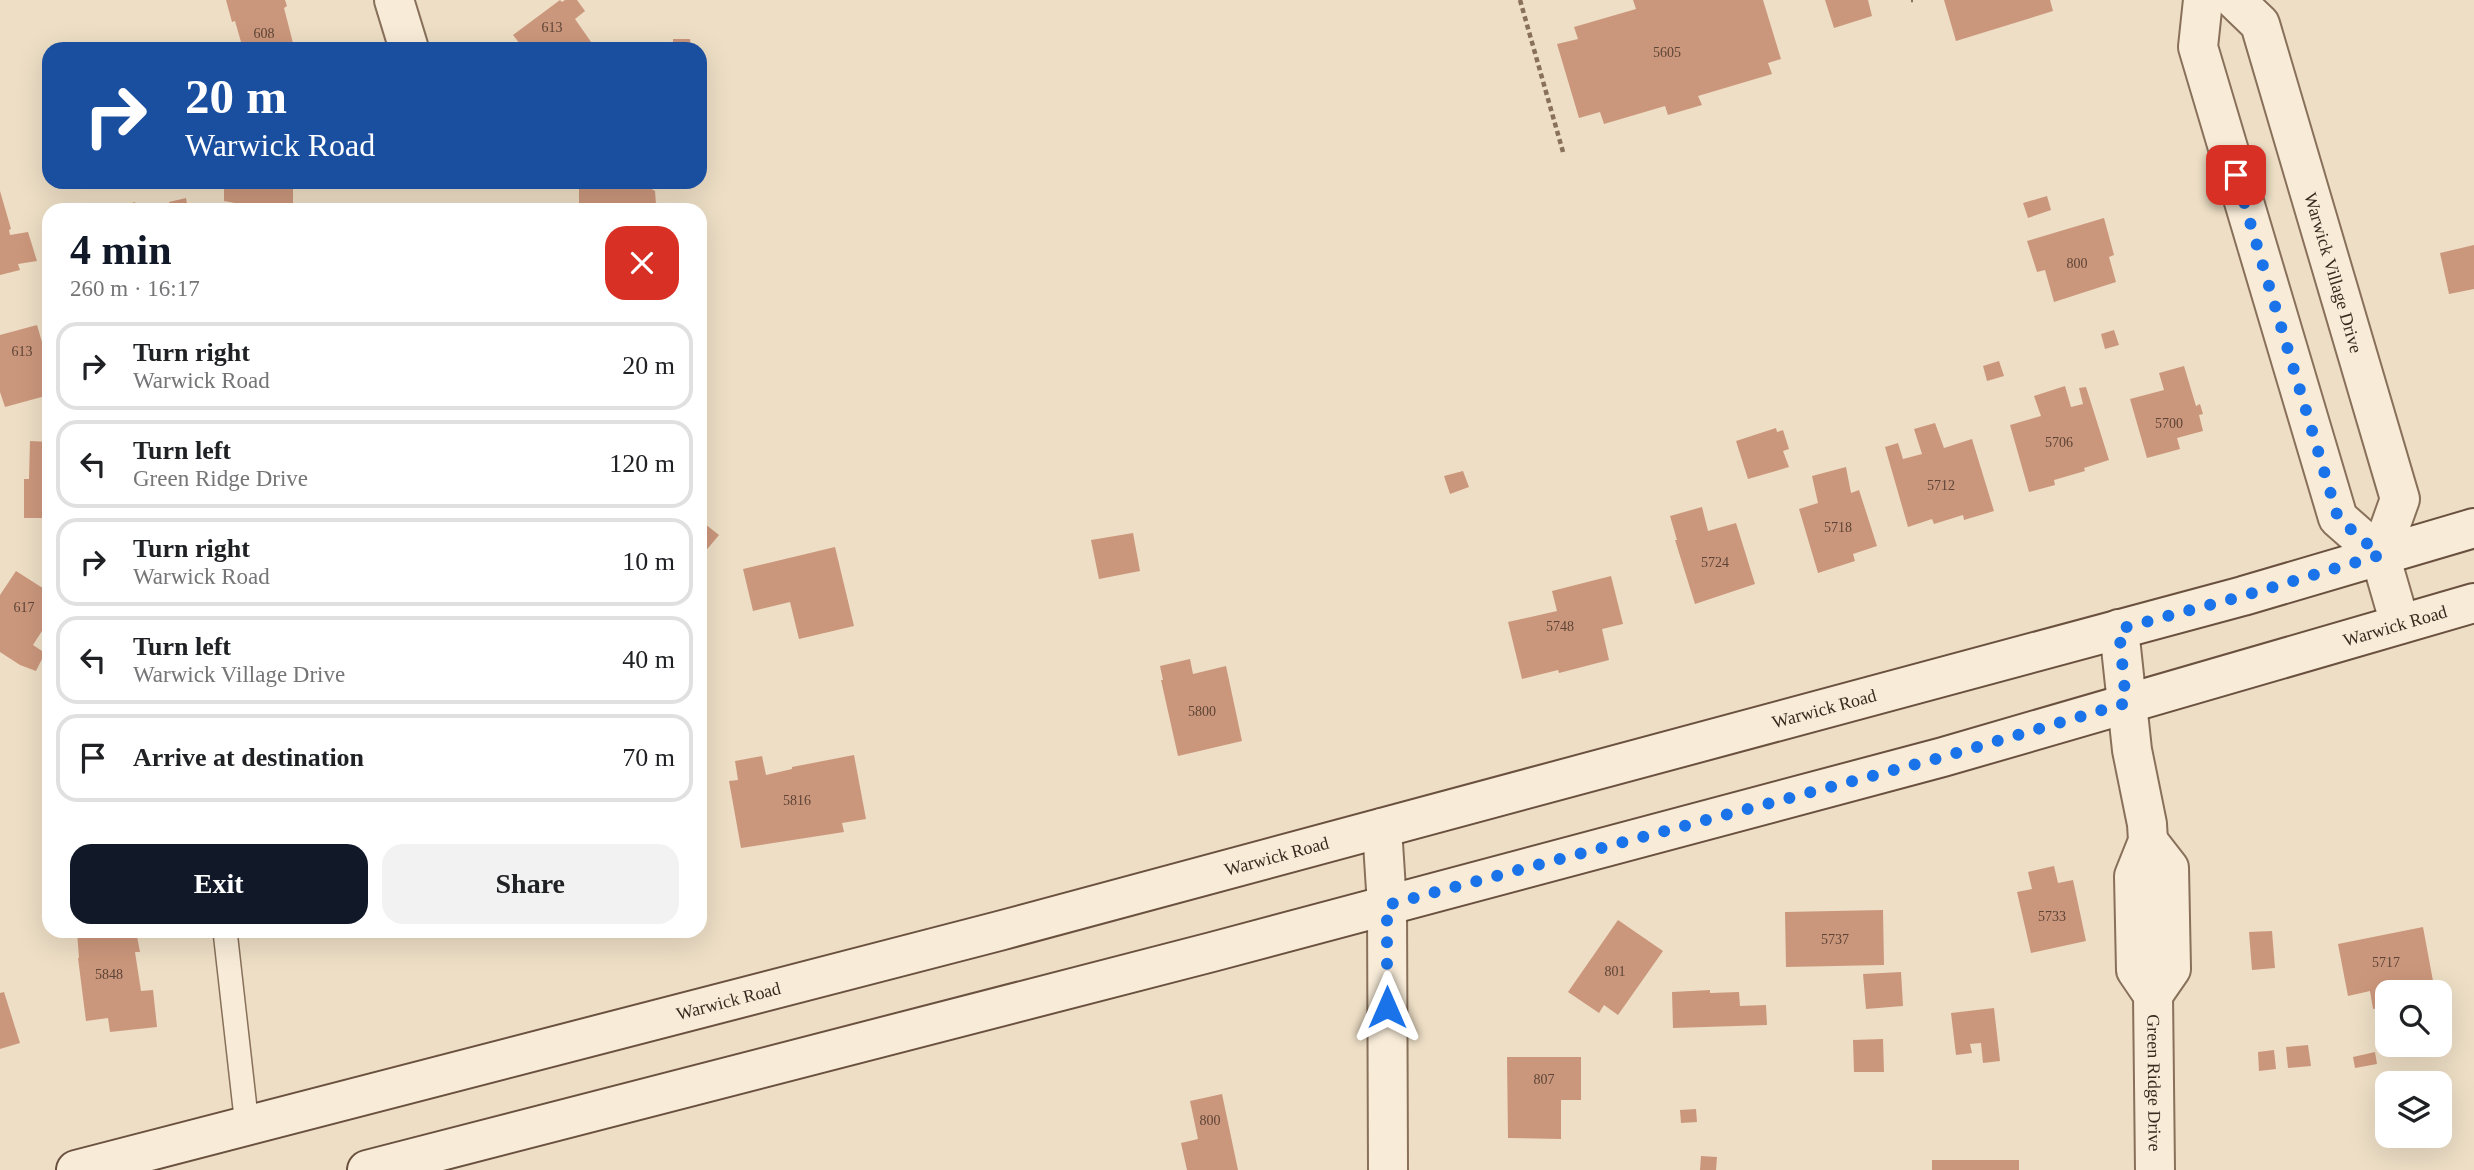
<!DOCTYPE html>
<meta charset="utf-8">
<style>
:root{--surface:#fff;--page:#f2f2f2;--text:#202124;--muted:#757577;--line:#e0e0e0;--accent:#111827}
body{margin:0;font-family:"Times New Roman",serif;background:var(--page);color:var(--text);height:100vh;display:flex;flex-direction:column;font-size:26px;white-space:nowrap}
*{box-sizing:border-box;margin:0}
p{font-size:23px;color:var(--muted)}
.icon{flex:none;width:38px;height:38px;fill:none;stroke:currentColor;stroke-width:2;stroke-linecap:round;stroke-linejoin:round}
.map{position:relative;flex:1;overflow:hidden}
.drawer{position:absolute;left:42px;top:203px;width:665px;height:735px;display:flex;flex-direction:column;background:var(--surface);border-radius:21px;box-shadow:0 7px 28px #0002}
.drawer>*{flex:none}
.banner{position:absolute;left:42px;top:42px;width:665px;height:147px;border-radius:21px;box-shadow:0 7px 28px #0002;background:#1a4fa0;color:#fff;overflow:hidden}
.fabs{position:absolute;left:2375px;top:980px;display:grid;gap:14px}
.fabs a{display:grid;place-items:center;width:77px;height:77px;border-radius:14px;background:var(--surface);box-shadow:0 7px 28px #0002;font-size:35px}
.pin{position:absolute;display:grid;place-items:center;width:60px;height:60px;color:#fff;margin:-30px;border-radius:14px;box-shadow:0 4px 10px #0006}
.me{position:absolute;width:77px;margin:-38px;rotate:0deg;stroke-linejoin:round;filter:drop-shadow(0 0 5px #0008)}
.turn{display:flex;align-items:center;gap:24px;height:147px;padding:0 28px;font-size:32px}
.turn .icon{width:91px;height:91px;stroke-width:2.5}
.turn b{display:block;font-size:49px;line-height:60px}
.round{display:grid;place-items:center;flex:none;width:74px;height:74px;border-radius:21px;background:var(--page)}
.headline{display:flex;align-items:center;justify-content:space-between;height:119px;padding:0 28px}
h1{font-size:42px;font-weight:700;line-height:52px;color:var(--accent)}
.action{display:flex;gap:14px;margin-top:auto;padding:14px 28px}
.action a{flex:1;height:80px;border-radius:21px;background:var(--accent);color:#fff;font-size:28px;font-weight:700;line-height:80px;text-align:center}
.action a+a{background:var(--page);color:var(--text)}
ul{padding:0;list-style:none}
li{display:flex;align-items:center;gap:21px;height:88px;margin:0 14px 10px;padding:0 14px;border:4px solid var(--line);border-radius:21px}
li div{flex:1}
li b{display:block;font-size:26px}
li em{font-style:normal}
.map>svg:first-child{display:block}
.building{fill:#cb977c}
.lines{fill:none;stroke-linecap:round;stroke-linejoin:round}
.service-casing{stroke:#88705b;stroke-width:26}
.minor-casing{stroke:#88705b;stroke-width:42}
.secondary-casing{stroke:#6a513f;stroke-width:42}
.path{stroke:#88705b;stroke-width:4.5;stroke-dasharray:5 3.5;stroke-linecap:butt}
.service{stroke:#f8ecd8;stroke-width:23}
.minor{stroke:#f8ecd8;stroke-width:38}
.secondary{stroke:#f8ecd8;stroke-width:38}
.route{stroke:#1a73e8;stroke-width:12;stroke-dasharray:0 21.6}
.labels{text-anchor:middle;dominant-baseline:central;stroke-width:5;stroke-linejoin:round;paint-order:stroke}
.number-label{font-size:14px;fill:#5e4436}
.street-label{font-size:18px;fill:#39291f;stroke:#f5e9d5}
</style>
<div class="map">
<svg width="2474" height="1170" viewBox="0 0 2474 1170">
<rect width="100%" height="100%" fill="#eddec5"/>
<path class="building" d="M226 0H285L287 6 284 8 293 43 273 49H243L235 21 232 22Z
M560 0 562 2 565 0H577L585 11 575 19 596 49H524L513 35Z
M1633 0H1763L1781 59 1768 63 1772 74 1698 96 1702 105 1668 115 1665 106 1604 124 1600 112 1579 118 1557 44 1578 39 1574 27 1636 9Z
M1825 0H1868L1872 16 1834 28Z
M1944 0H2050L2053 11 1956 41Z
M673 39H690L691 49H673Z
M224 182H293V206L235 205V203L224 201Z
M579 182H637V188L648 187 655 191 656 204 637 210H579Z
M0 191 11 229 9 230 10 235 28 232 37 261 18 264 20 270 0 275Z
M2047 196 2051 210 2028 218 2023 203Z
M186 198 188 210H171L169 202Z
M135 202 137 210H117L116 208Z
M2104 218 2114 255 2109 257 2116 282 2054 302 2045 270 2037 272 2027 241Z
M2474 245V289L2449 294 2440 253Z
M37 325 49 366V395L5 407 0 392V335Z
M2114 330 2119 345 2105 349 2101 334Z
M1999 361 2004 376 1987 381 1983 366Z
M2184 366 2196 406 2200 404 2203 414 2199 415 2203 431 2177 438 2180 449 2147 458 2130 399 2164 390 2159 373Z
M2065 386 2071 407 2083 404 2079 388 2086 387 2109 460 2084 468 2085 471 2054 480 2055 485 2029 492 2010 425 2041 416 2034 396Z
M1935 423 1944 448 1972 439 1994 511 1964 520 1963 515 1934 524 1932 519 1908 527 1885 447 1898 443 1903 459 1922 454 1914 429Z
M1776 428 1777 432 1783 430 1789 449 1783 451 1789 467 1748 479 1736 441Z
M30 441 49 442V518H24V479H29Z
M1846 467 1851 493 1859 490 1877 546 1853 554 1855 561 1818 573 1799 509 1818 503 1812 476Z
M1463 471 1469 487 1450 494 1444 476Z
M1702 507 1708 531 1736 523 1755 584 1695 604 1675 540H1677L1670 516Z
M700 520 719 535 704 553 700 550Z
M1133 533 1140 571 1099 579 1091 540Z
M835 547 854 626 799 639 790 602 753 611 743 569Z
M16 571 49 592V620L33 645 45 653 36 671 20 665 0 652V595Z
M1611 576 1623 624 1602 629 1609 660 1559 673 1558 670 1522 679 1508 622 1557 611 1552 591Z
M1190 659 1193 674 1226 666 1242 741 1178 756 1161 680H1163L1160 666Z
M854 755 866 819 842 823 844 832 741 848 729 781 738 780 735 761 762 756 766 775 792 769V767Z
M2054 866 2058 883 2073 880 2086 941 2031 953 2017 892 2032 889 2028 872Z
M1883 910 1884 965 1786 967 1785 912Z
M1618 920 1663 951 1618 1015 1604 1005 1599 1013 1568 992Z
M2423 927 2433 981 2399 987 2400 992H2387V1006L2373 1009 2370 991 2348 996 2338 944Z
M77 931H136L140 952H135L141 991 153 990 157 1027 110 1032 108 1018 86 1021 78 958H79Z
M2272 931 2275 968 2252 970 2249 932Z
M1901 972 1903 1006 1866 1009 1863 974Z
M1710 990V993L1739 992 1740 1006 1766 1005 1767 1025 1673 1028 1672 992Z
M4 992 20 1043 0 1049V993Z
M1994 1008 2000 1061 1983 1063 1981 1043 1970 1044 1972 1053 1956 1055 1951 1013Z
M1883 1039 1884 1072H1854L1853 1040Z
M2308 1045 2311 1066 2288 1068 2286 1047Z
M2274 1050 2276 1069 2259 1071 2258 1052Z
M2375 1052 2377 1064 2355 1068 2353 1057Z
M1507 1057H1581V1100H1561V1139L1508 1138Z
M1222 1094 1238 1170H1187L1181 1143 1198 1139 1190 1101Z
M1696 1109 1697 1122 1681 1123 1680 1110Z
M1701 1156 1717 1157 1716 1170H1700Z
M1932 1160H2019V1170H1932Z"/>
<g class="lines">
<g class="service-casing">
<path id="service" d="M225 931 247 1126"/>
</g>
<g class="minor-casing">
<g id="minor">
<path d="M394 0 409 49"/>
<path d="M2203 0 2198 47 2338 518 2380 555 2400 624"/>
<path id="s1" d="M2235 0 2260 24 2400 499 2380 555"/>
<path id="s2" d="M2119 629 2132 750 2147 824 2148 841 2134 876 2136 970 2153 995 2155 1170"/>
<path d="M1382 828 1387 905 1388 1170"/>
<path d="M2148 841 2169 868 2171 969 2153 995"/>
</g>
</g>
<g class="secondary-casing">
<g id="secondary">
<path id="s3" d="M76 1170 999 931 2243 596 2474 528"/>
<path id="s4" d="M367 1170 1212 952 1943 757 2474 603"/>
</g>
</g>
<path class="path" d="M1520 0 1563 152
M1911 0H1913"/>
<use href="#service" class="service"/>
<use href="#minor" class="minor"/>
<use href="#secondary" class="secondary"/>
</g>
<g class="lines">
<path class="route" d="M1387 1007V905L1943 757 2126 703 2119 629 2243 596 2380 555 2338 518 2236 175"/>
</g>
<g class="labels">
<g class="number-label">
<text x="552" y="27">613</text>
<text x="264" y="33">608</text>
<text x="1667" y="52">5605</text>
<text x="2077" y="263">800</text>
<text x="22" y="351">613</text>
<text x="2169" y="423">5700</text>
<text x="2059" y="442">5706</text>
<text x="1941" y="485">5712</text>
<text x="1838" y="527">5718</text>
<text x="1715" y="562">5724</text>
<text x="24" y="607">617</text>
<text x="1560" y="626">5748</text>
<text x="1202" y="711">5800</text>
<text x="797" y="800">5816</text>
<text x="2052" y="916">5733</text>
<text x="1835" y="939">5737</text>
<text x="2386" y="962">5717</text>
<text x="1615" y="971">801</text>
<text x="109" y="974">5848</text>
<text x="1544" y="1079">807</text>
<text x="1210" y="1120">800</text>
</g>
<g class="street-label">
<text stroke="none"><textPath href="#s1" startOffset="294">Warwick Village Drive</textPath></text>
<text stroke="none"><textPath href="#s4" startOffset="2100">Warwick Road</textPath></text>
<text stroke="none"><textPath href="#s3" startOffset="1808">Warwick Road</textPath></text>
<text stroke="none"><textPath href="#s3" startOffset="1241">Warwick Road</textPath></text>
<text stroke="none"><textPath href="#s3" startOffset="674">Warwick Road</textPath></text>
<text stroke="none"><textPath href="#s2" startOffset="464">Green Ridge Drive</textPath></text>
</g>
</g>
</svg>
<div class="fabs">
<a><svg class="icon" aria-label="search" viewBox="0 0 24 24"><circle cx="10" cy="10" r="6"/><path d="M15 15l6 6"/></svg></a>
<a><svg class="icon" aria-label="layers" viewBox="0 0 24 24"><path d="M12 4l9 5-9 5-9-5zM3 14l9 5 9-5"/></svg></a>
</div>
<div class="pin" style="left:2236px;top:175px;background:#d93025"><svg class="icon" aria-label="arrive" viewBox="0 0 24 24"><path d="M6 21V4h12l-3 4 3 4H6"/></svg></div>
<svg class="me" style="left:1387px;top:1007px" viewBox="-20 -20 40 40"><path d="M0-17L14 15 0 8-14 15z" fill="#1a73e8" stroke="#fff" stroke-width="4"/></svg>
<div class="banner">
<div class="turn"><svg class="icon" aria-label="right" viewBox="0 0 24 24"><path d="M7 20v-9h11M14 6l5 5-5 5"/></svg><div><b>20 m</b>Warwick Road</div></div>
</div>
<section class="drawer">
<div class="headline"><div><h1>4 min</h1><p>260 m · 16:17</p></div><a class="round" style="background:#d93025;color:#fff"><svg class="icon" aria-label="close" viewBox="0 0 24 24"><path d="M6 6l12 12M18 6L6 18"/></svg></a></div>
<ul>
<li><svg class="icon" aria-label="right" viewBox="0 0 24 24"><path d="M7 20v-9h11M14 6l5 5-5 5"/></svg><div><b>Turn right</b><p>Warwick Road</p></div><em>20 m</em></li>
<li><svg class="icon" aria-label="left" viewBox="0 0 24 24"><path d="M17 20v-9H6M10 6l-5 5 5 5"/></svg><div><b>Turn left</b><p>Green Ridge Drive</p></div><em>120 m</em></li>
<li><svg class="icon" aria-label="right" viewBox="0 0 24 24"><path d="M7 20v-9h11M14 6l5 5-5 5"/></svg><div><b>Turn right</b><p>Warwick Road</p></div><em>10 m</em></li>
<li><svg class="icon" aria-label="left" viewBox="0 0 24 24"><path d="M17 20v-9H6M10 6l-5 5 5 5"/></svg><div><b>Turn left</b><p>Warwick Village Drive</p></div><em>40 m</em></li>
<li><svg class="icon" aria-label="arrive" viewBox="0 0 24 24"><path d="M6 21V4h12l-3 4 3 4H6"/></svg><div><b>Arrive at destination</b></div><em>70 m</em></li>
</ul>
<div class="action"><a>Exit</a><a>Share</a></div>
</section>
</div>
